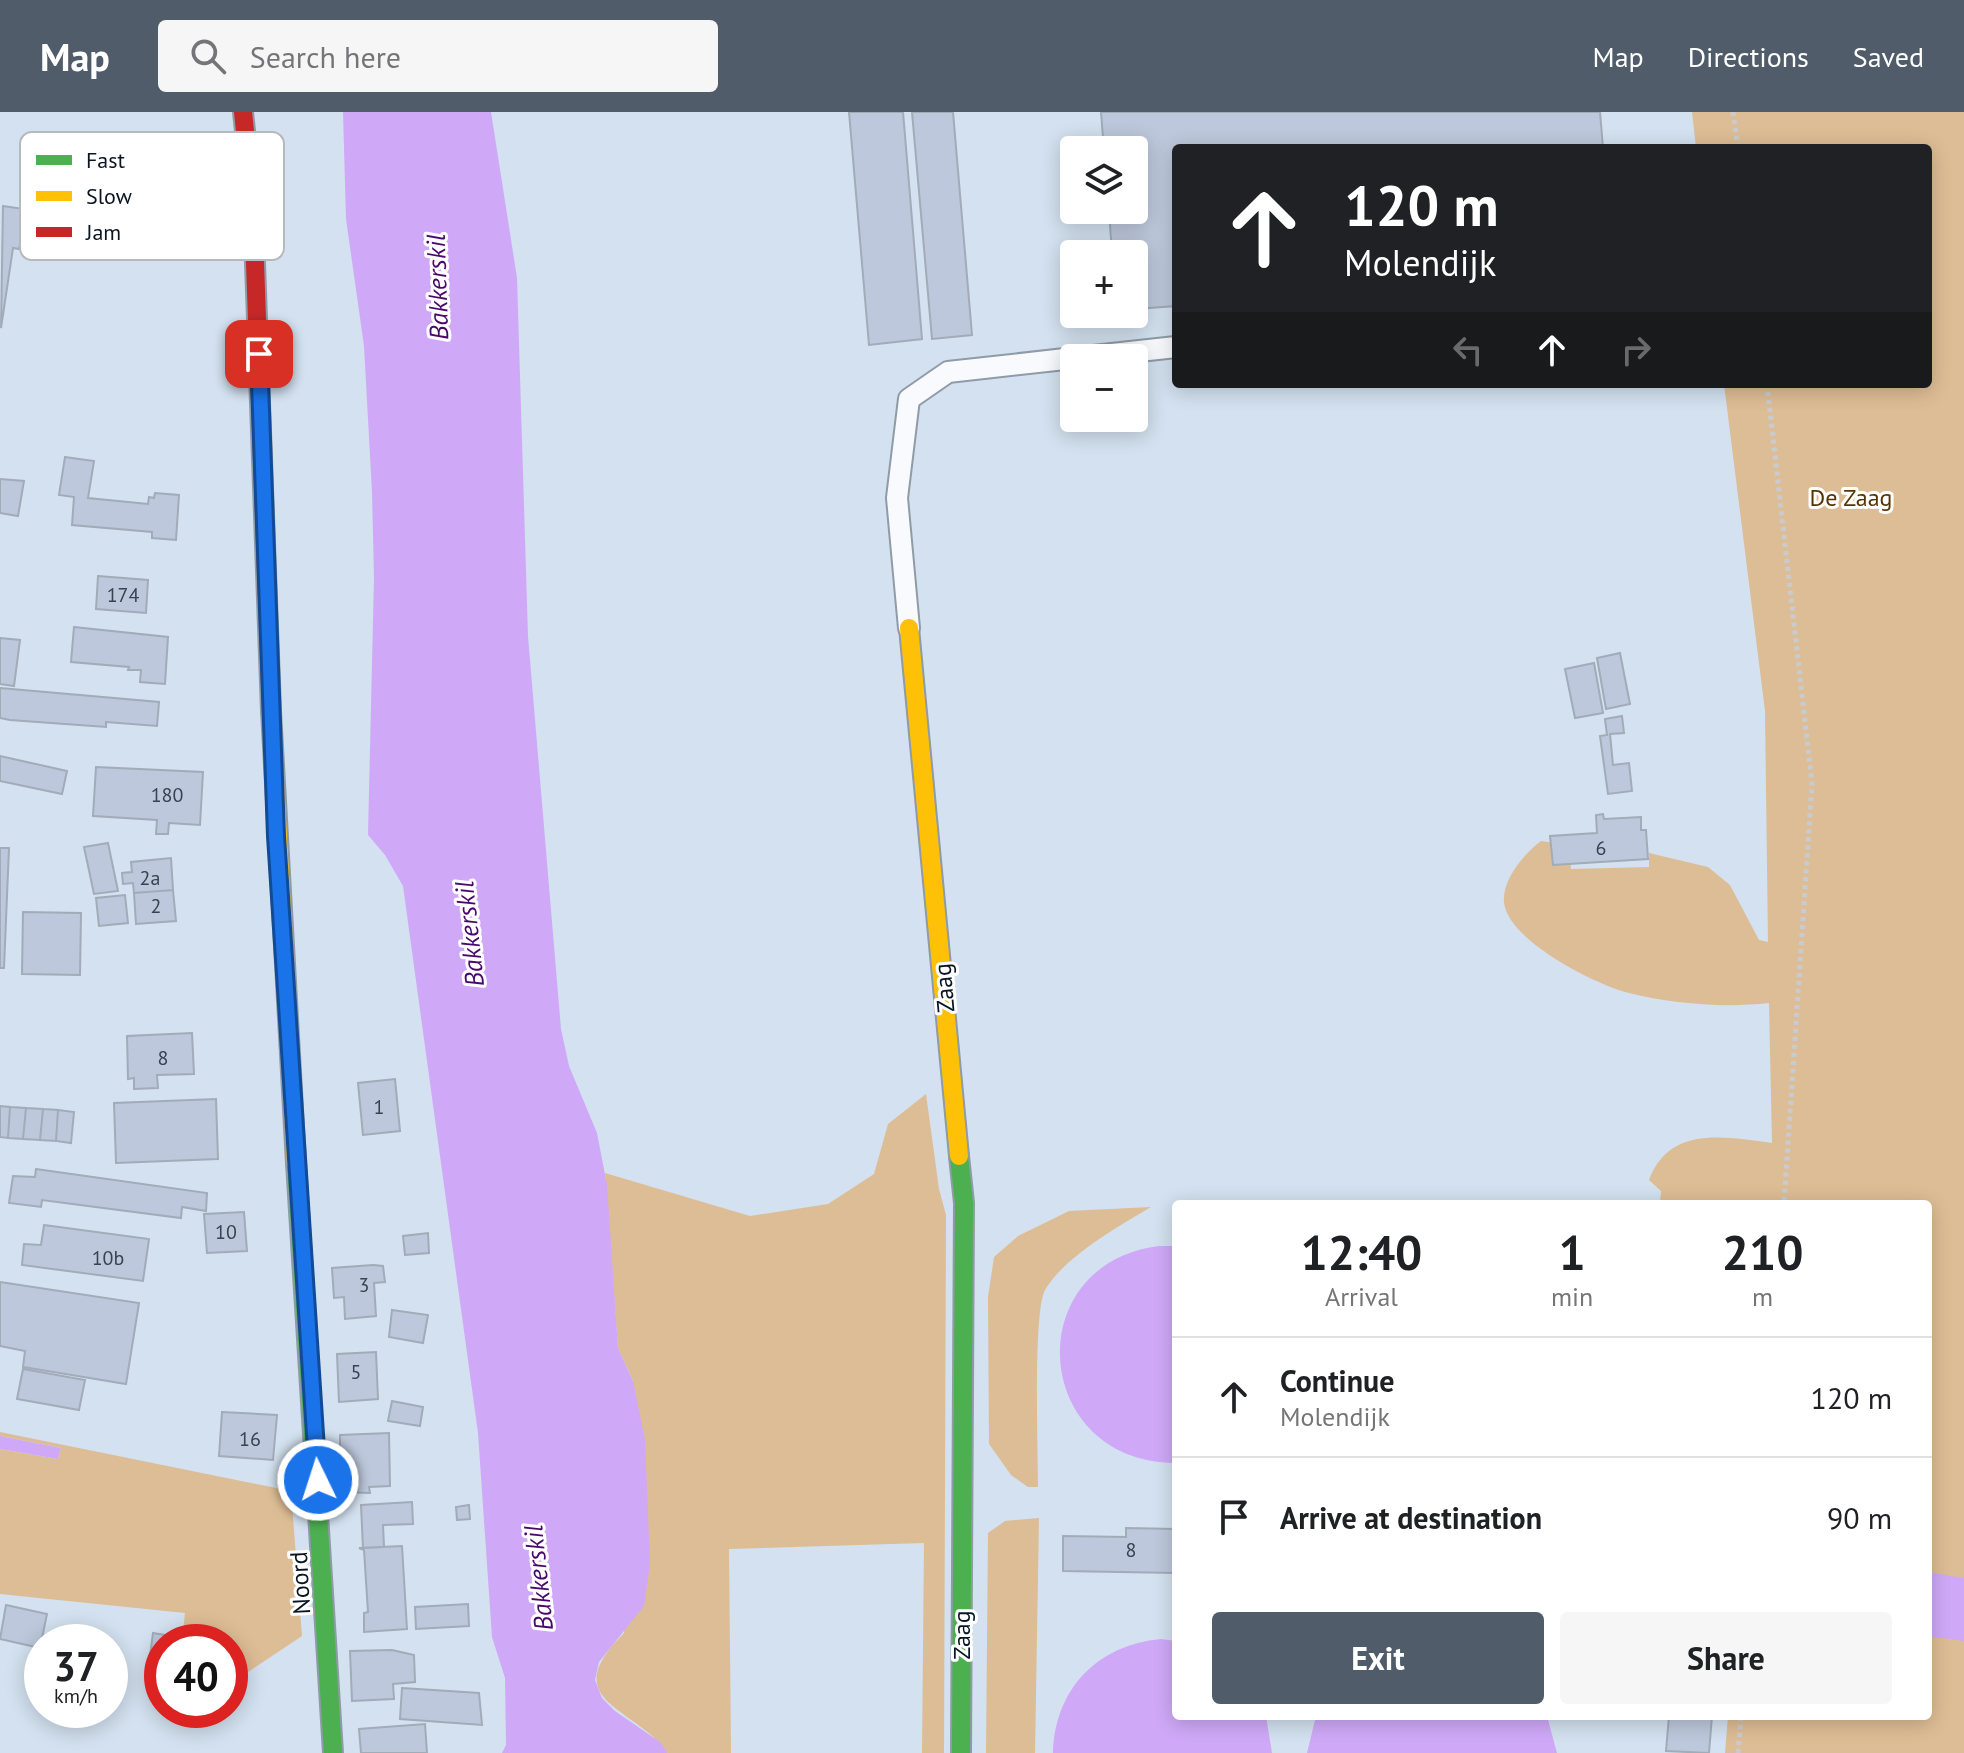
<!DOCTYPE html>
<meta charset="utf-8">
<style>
:root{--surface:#fff;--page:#f6f6f6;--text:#202124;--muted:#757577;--line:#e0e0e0;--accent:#505c69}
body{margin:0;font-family:"PT Sans",sans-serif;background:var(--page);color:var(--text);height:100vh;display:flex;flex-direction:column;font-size:30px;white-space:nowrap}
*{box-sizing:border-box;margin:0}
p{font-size:26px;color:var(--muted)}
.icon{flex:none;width:44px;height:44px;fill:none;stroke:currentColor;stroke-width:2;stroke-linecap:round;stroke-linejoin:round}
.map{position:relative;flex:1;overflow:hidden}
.drawer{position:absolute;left:1172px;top:1088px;width:760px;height:520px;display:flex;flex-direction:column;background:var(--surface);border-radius:8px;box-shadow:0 4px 20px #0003}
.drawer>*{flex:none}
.banner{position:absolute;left:1172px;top:32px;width:760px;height:244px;border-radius:8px;box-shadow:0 4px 20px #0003;background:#202124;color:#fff;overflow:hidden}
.tools{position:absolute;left:1060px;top:24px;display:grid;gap:16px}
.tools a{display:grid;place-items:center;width:88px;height:88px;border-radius:8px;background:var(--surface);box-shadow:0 4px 20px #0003;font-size:40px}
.speed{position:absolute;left:24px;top:1512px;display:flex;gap:16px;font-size:40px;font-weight:700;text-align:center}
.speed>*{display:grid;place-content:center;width:104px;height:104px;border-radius:50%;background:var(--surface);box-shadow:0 4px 20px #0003;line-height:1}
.speed small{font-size:20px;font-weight:400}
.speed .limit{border:12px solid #d22;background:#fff;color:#111}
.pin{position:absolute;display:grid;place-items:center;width:68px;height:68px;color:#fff;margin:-34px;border-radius:16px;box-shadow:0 4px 12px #0006}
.me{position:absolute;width:88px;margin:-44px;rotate:356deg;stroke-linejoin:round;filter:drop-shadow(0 0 6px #0008)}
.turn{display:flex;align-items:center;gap:28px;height:168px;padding:0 40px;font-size:36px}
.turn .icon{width:104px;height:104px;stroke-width:2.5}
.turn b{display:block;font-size:56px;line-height:68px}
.lanes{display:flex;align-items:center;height:76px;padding:0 40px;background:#0003;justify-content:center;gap:40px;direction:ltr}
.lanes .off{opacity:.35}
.eta{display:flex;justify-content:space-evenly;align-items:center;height:136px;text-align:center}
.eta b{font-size:48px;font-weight:600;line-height:56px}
.cta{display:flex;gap:16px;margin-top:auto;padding:16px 40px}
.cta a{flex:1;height:92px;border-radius:8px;background:var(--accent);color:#fff;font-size:32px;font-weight:600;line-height:92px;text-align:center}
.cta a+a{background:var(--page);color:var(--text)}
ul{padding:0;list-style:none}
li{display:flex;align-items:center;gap:24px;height:120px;padding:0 40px;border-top:2px solid var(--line)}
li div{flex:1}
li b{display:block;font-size:30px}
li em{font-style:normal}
header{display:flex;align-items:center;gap:48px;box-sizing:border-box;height:112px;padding:0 40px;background:var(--accent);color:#fff}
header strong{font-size:38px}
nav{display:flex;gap:44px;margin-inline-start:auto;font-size:28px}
.search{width:560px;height:72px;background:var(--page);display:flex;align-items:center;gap:20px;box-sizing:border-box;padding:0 28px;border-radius:8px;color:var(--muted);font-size:30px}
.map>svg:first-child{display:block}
.green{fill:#ddbd95}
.water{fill:#cfa9f8}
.building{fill:#bdc8dc;stroke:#a2abb8;stroke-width:2}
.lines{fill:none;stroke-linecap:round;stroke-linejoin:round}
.lane-casing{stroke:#8f9ba7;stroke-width:24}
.fast-casing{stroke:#8f9ba7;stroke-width:22}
.slow-casing{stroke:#8f9ba7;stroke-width:22}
.jam-casing{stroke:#8f9ba7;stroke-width:22}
.path{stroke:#c8ccd0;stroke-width:5;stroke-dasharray:4 4;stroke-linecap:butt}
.lane{stroke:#f8fafd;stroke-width:20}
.fast{stroke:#4caf50;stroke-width:18}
.slow{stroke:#ffc107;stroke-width:18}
.jam{stroke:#c62828;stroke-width:18}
.route-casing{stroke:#114b97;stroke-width:20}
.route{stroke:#1a73e8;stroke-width:14}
.labels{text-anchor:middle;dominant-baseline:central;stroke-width:6;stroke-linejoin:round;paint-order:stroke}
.number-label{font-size:20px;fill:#374351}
.park-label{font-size:24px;fill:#573503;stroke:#fff}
.street-label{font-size:24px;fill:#091521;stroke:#fff}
.water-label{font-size:26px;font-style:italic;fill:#49086b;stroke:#fff}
.key{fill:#fff;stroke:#b5b9bc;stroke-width:2}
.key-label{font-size:22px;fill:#091521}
</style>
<header>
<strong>Map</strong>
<div class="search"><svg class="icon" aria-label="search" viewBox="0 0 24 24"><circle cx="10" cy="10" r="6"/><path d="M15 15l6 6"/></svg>Search here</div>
<nav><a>Map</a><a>Directions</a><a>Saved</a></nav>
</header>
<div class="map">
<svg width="1964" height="1641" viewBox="0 0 1964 1641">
<rect width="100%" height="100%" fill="#d3e1f0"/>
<path class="green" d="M1692 0H1964V1641H1725L1728 1604H1928V1092H1660L1661 1079 1649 1068C1670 1013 1724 1025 1772 1031L1769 891C1724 896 1673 892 1629 881 1596 873 1507 828 1504 790 1502 767 1525 741 1541 729L1569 733 1571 757 1649 755V741L1708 755 1730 773 1759 828 1768 830 1765 599 1724 272H1928V36H1696Z
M926 982 939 1077 946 1103 944 1641H922L924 1431 729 1437 731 1641H668C634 1594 555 1590 624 1521L633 1269 618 1236 605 1061 750 1104 828 1092 874 1062 888 1012Z
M1151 1095C1119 1114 1064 1145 1045 1178 1033 1199 1038 1341 1038 1375H1028L1011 1363 989 1332 988 1185 994 1145 1018 1124 1069 1099Z
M0 1320 291 1379 302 1524 230 1572V1530H182L185 1501 0 1482V1337L58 1347 61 1336 0 1324Z
M1039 1406 1035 1641H986L988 1421 1005 1409Z"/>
<path class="water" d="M343 0H491L517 166 528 524 561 917 569 954 597 1021 607 1073 618 1236 633 1269 645 1328 650 1451 644 1494 599 1550 595 1568 602 1586 615 1599 660 1630 668 1641H502L506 1633 505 1566 492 1525 478 1321 403 774 385 743 368 723 374 465 372 380 364 234 346 107Z
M1159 1134H1176V1351C1032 1351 1017 1152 1159 1134Z
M0 1324 61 1336 58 1347 0 1337Z
M1928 1460 1964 1466V1529L1928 1524Z
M1161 1527 1176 1529V1604H1266L1272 1641H1053C1055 1577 1097 1533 1161 1527Z
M1316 1604H1547L1557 1641H1307Z"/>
<path class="building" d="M849 0H903L922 227 869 233Z
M912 0H953L972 223 932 227Z
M1101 0H1600L1603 36H1176V194L1135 197V208L1100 211V202H1134V142H1112L1109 98H1134V38H1104Z
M3 94 44 100 40 130 21 127 19 137 13 136 1 216Z
M65 345 94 349 88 386 148 392 149 385 154 386 155 381 179 383 176 428 152 426V420L72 413 74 385 59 383Z
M0 367 24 369 18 404 0 401Z
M98 464 148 468 146 501 96 497Z
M74 515 168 525 165 572 140 570 141 558H128L129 555 71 550Z
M0 526 20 528 14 574 0 572Z
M1620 541 1630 592 1606 597 1597 546Z
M1594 551 1603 601 1575 606 1565 557Z
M0 576 159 590 157 614 106 610V615L10 608 0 606Z
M1622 604 1624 621 1610 622 1613 653 1629 651 1632 679 1608 682 1600 624 1607 623 1605 607Z
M0 644 67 659 62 682 0 669Z
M96 655 203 660 200 713 169 711 168 722H156L157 708 93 704Z
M1603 702 1604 707 1641 705V718H1646L1648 747 1553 753 1550 724 1597 721 1596 703Z
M108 731 118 779 94 782 84 735Z
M0 736H9L4 856H0Z
M171 746 173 778 134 781 133 771 123 772 122 761 132 760 131 750Z
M173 778 176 809 136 812 134 781Z
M125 783 128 811 99 814 96 786Z
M23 800 81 801 80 863 22 862Z
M192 921 194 962 157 963 158 976 134 977V966L128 967 127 924Z
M395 967 400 1019 363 1023 358 971Z
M216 987 218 1047 116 1051 114 991Z
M0 994 10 995 8 1026 0 1025Z
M10 995 26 996 23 1027 8 1026Z
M26 996 43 997 40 1028 23 1027Z
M43 997 58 998 56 1029 40 1028Z
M58 998 74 1000 71 1031 56 1029Z
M36 1057 207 1081 206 1099 182 1095 181 1106 42 1088 41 1095 9 1091 13 1064 35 1065Z
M244 1100 247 1139 207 1141 204 1102Z
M44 1113 149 1127 143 1169 22 1153 24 1132 41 1133Z
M428 1121 429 1141 405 1143 403 1124Z
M373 1153 383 1154 385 1170 374 1171 376 1204 345 1207 344 1185 334 1186 332 1156Z
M0 1170 139 1191 126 1272 23 1255 25 1239 0 1234Z
M392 1198 428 1203 423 1231 389 1225Z
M376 1240 378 1287 339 1290 337 1242Z
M23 1257 85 1268 79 1298 17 1287Z
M392 1289 423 1295 420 1314 388 1309Z
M222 1300 277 1303 273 1348 219 1344Z
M389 1321 390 1374 369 1375 370 1381 340 1380V1323Z
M412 1390 413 1412 383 1413 384 1435 363 1436 361 1393Z
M469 1393 470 1407 457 1408 456 1395Z
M1126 1416 1176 1417V1461L1063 1459V1424L1126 1425Z
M402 1434 407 1517 364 1520V1501L368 1500 364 1438 359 1436Z
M468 1492 469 1514 416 1517 415 1495Z
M6 1493 47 1502 40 1536 0 1527Z
M153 1521 184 1526 183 1530H162V1546L150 1544Z
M392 1538 414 1543 415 1570 393 1572 394 1587 352 1589 350 1539Z
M402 1576 479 1581 482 1613 400 1607Z
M1669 1604H1712L1709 1641 1666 1639Z
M425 1612 427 1641H361L359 1617Z"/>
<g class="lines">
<g class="lane-casing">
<path id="lane" d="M1075 246 1176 235
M909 516 897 386 909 287 948 260 1074 246"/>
</g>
<g class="fast-casing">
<path id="fast" d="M959 1044 964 1091 961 1641
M296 1051 333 1641"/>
</g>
<g class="slow-casing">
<path id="slow" d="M909 516 959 1044
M271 599 296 1051"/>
</g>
<g class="jam-casing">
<path id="jam" d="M243 0 253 95 271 599"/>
</g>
<path class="path" d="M1733 0 1738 36
M1767 272 1812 672 1784 1092
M1738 1641 1741 1604"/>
<use href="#lane" class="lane"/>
<use href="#fast" class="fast"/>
<use href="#slow" class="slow"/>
<use href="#jam" class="jam"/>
</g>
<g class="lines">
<g class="route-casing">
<path id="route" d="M259 242 276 724 318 1368"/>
</g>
<use href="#route" class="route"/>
</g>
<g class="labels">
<g class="number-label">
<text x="123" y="483">174</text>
<text x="167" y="683">180</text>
<text x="1601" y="736">6</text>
<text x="150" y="766">2a</text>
<text x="156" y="794">2</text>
<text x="163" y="946">8</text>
<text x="379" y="995">1</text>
<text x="226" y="1120">10</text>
<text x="108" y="1146">10b</text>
<text x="364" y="1173">3</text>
<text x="356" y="1260">5</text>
<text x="250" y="1327">16</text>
<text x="1131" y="1438">8</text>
</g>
<g class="park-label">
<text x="1851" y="385">De Zaag</text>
</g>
<g class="street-label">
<text transform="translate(944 876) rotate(-95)">Zaag</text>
<text transform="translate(300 1471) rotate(-93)">Noord</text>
<text transform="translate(961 1523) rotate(-90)">Zaag</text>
</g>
<g class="water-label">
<text transform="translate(437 175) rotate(-92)">Bakkerskil</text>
<text transform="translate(469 822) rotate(-96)">Bakkerskil</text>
<text transform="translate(538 1466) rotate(-96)">Bakkerskil</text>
</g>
</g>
<rect x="20" y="20" width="264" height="128" rx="12" class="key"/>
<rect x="36" y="43" width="36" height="10" fill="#4caf50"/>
<rect x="36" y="79" width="36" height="10" fill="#ffc107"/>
<rect x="36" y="115" width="36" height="10" fill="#c62828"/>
<g class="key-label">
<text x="86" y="56">Fast</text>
<text x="86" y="92">Slow</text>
<text x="86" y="128">Jam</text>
</g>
</svg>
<div class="tools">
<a><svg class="icon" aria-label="layers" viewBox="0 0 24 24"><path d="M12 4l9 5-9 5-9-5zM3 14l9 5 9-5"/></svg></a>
<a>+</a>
<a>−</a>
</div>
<div class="speed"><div>37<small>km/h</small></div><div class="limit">40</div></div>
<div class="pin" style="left:259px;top:242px;background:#d93025"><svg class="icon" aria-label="arrive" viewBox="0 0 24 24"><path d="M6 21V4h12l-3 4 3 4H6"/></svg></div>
<svg class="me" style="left:318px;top:1368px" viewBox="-20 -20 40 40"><circle r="17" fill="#1a73e8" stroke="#fff" stroke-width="3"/><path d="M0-11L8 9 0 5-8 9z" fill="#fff"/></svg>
<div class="banner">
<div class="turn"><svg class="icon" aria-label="ahead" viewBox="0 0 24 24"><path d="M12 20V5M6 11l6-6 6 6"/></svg><div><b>120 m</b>Molendijk</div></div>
<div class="lanes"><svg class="icon off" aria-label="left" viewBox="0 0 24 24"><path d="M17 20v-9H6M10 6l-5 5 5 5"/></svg><svg class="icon" aria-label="ahead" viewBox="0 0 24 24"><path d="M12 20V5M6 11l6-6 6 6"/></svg><svg class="icon off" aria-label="right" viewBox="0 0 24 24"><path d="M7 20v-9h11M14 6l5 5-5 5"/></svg></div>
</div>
<section class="drawer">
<div class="eta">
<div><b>12:40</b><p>Arrival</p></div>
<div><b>1</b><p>min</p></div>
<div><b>210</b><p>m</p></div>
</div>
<ul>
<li><svg class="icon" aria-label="ahead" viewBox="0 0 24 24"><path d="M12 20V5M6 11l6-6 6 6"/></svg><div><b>Continue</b><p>Molendijk</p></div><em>120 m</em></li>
<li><svg class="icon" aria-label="arrive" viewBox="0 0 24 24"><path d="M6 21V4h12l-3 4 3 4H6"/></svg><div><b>Arrive at destination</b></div><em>90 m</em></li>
</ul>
<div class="cta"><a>Exit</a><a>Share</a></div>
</section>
</div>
